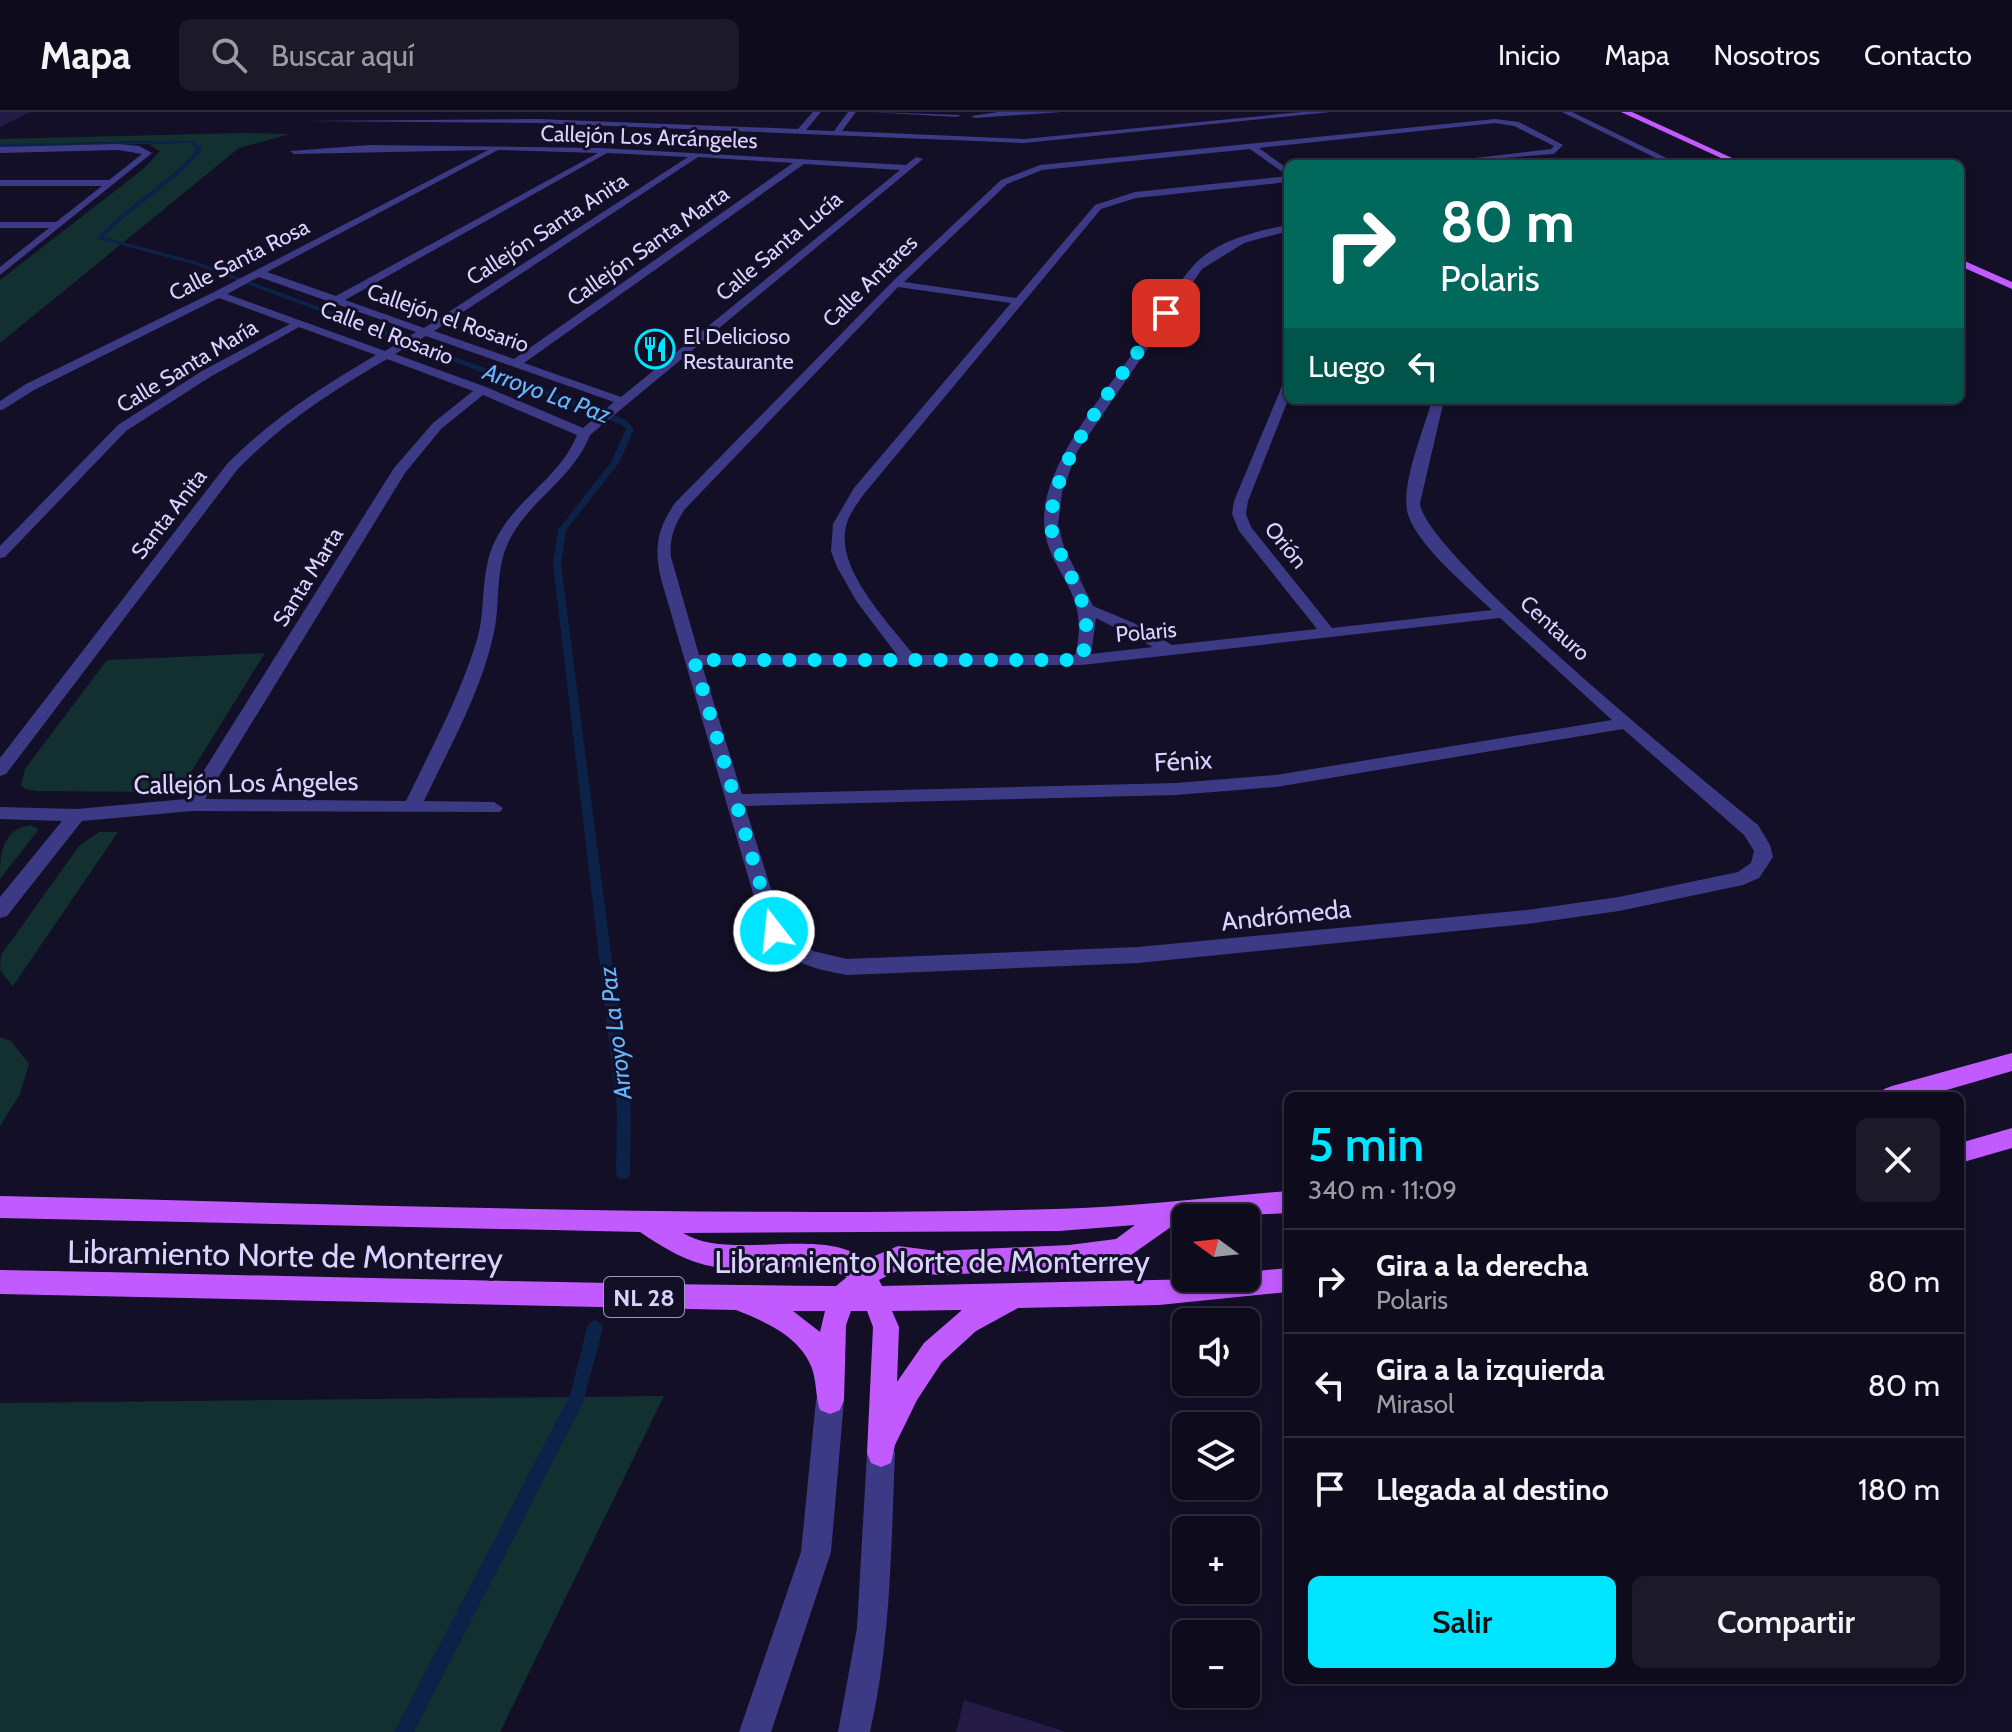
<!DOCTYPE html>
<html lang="es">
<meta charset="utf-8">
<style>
:root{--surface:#0e0b1c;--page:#1c1929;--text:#f1f3f6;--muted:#9b9ba3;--line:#2e2b3b;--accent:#00e5ff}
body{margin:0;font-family:Cabin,sans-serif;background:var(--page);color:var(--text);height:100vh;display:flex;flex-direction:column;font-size:30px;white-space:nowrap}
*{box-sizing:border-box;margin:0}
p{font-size:26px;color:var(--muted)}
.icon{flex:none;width:44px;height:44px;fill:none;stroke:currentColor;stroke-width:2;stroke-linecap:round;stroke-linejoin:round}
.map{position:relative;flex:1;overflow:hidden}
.drawer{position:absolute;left:1284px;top:980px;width:680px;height:592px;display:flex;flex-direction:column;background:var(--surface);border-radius:12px;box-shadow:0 4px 12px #0003,0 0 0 2px var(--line)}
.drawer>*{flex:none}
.hud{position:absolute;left:1284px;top:48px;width:680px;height:244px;border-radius:12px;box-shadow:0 4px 12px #0003,0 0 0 2px var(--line);background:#00695c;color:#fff;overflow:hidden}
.needle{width:52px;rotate:285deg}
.fabs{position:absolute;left:1172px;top:1092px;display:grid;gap:16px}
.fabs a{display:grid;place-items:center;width:88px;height:88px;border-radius:12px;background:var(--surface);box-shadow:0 4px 12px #0003,0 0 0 2px var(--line);font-size:40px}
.pin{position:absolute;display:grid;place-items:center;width:68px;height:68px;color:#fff;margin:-34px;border-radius:16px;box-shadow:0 4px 12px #0006}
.me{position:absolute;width:88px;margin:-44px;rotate:344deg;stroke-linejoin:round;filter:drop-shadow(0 0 6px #0008)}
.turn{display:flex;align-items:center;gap:28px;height:168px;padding:0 24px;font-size:36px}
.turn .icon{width:104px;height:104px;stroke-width:2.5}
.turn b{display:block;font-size:56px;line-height:68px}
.then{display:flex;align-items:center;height:76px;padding:0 24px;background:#0003;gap:16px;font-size:30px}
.round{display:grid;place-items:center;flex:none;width:84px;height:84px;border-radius:12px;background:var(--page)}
.summary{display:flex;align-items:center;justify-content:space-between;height:136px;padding:0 24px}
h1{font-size:48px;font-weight:600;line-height:60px;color:var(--accent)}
.primary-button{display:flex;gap:16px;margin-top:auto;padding:16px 24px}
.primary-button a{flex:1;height:92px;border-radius:12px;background:var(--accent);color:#111;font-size:32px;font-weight:600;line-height:92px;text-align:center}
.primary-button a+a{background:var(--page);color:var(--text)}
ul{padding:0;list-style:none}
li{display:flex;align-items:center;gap:24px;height:104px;padding:0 24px;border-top:2px solid var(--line)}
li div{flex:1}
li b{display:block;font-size:30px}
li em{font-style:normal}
header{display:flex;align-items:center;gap:48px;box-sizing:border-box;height:112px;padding:0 40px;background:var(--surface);border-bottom:2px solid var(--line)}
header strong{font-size:38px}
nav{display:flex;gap:44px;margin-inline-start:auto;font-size:28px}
.search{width:560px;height:72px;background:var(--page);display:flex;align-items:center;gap:20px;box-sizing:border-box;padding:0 28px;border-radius:12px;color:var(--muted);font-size:30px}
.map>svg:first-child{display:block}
.green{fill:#12302f}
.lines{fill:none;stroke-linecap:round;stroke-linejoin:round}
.stream{fill:#0c2248;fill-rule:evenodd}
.building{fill:#241b47}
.minor{fill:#3d3a85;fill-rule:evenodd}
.major{fill:#c25bff;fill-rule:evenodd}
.route{stroke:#00e5ff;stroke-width:14;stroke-dasharray:0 25.2}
.labels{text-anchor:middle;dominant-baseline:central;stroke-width:6;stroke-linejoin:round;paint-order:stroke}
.far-street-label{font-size:22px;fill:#d9d4ff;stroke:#130f26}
.far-poi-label{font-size:22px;fill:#d9d4ff;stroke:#130f26;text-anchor:start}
.far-water-label{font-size:24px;font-style:italic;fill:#62b6ff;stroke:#130f26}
.shield{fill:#130f26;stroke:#9e99be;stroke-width:2}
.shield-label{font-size:24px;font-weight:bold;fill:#d9d4ff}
.street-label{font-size:26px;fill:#d9d4ff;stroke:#130f26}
.near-street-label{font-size:32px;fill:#d9d4ff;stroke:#130f26}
</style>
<header>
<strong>Mapa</strong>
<div class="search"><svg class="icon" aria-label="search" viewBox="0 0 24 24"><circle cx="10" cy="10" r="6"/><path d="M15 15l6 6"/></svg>Buscar aquí</div>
<nav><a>Inicio</a><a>Mapa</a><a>Nosotros</a><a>Contacto</a></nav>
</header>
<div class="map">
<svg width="2012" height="1620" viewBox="0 0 2012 1620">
<rect width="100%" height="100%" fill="#130f26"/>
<path class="green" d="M243 21 290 22 239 36 0 231V168L142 58 160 39 151 34 149 29 0 33V27Z
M265 541 188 665C177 674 168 678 154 680L37 679 25 677 21 673 25 657 107 548Z
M30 713 39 717 0 767C0 742 1 719 30 713Z
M99 720H118L13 874 0 858 1 843 79 734Z
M0 925 11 929 29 952 20 982 0 1014Z
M664 1284 500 1620H0V1291Z"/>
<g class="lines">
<path class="stream" d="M173 29H196L202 38C174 73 134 93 104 125L197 150 626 308 634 317 619 351 566 418 561 452 631 998 630 1061 628 1066 623 1067 618 1066 616 1061 617 998 553 452 558 418 611 350 626 317 620 312 193 152 98 127V125C128 92 168 72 196 38L192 31 0 36V32Z
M595 1208 601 1211 603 1216 583 1291 414 1620H394L570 1283 587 1216 589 1211Z"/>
</g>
<path class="building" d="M0 0H30L0 15Z
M964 1588 1064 1619 1063 1620H956Z"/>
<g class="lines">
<path class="minor" d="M813 0H821L806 18 834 19 848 0H856L842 19 1024 27 1302 0H1331L1024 31 537 11 303 9 537 7 798 17Z
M870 0 961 3 957 5Z
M1061 0 975 6 971 4 998 0Z
M1562 0H1572L1679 52H1668Z
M1495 7 1519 10 1563 33 1554 42 1424 52 1551 37 1554 34 1514 14 1495 11 1259 36 1288 57V64L1250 37 1042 58 1007 72 904 170 1016 186 1095 93 1135 80 1288 64V70L1136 86 1101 97 864 382C856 393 846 406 845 421 840 461 890 513 914 543H1075C1093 475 1043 461 1044 406 1045 347 1113 271 1146 223 1161 200 1176 173 1194 153 1217 128 1256 119 1288 113V119L1244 131 1202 157 1077 340 1062 380 1058 413 1064 435 1093 494 1134 511 1172 533 1317 517 1239 419 1232 402 1234 389 1282 274 1288 270V288L1248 389 1246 402 1251 415 1332 516 1492 498C1469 476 1412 429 1407 398 1402 369 1424 317 1432 288H1444L1420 391C1423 441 1704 669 1758 713L1770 733 1773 745 1759 766 1743 773 1619 799 1527 812 1138 851 847 863C815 857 781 850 764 819L661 467C654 436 657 417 675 391L892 170 1001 68 1040 53ZM898 175 1011 191 854 376 833 412 831 439 837 455 857 490 897 543H699L671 445C669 426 675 412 685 397ZM1096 506 1153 535 1091 542ZM1500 506 1612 608 1276 663 1176 671 742 682 702 553H1082ZM1623 617 1744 723 1754 739 1751 751 1738 760 1619 785 1527 798 1138 835 847 847 813 839 783 816 745 694 1176 683 1276 675Z
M118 32 139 34 152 41 0 163V155L49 116H0V110H56L102 74H0V68H109L142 42 118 38 0 41V35Z
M370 33 600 36 906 53 916 45 923 47 590 323C573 367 529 388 509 429 494 459 501 494 493 525 480 582 449 636 424 689L494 690 503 696 500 700 192 699 82 709 7 804 0 806V785L62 709 0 707V695L77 697 186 687 394 356 433 311 473 279 387 247C332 279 281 312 237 358L6 662 0 664V646L227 352C271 307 322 275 376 243L299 215 210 265 126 319 5 445 0 446V434L118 313 202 259 290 212 219 186 34 278 4 297 0 298V289L26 272 214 180 488 38 294 42 290 39ZM498 38 598 41 336 184 267 160ZM607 41 688 45 424 216 345 188ZM698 45 793 51 514 247 434 219ZM804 52 900 58 621 285 524 251ZM259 165 416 220 385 239 227 182ZM426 224 614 290 583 316 486 275 395 242ZM483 283 577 323C560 366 515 387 495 429 479 461 487 498 476 531 459 586 431 637 406 689L205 687 405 361 441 317Z
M830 1274 840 1278 844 1288 831 1440 771 1620H739L801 1440 816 1288 820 1278Z
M881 1327 891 1331 895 1341C891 1435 891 1528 870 1620H838L857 1516 867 1341 871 1331Z"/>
<path class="major" d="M1621 0H1632L1745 52H1734Z
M1960 147 2012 170V177L1960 154Z
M2012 941V959L1926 984H1881L1884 977 1892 974Z
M2012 1016V1036L1960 1051V1031Z
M1288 1079V1101L1186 1106V1109L1178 1110 1121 1150 1069 1157 937 1163 899 1158 879 1168 882 1174 1246 1166V1160L1288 1156V1180L1159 1193 1018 1196 976 1219 942 1250 917 1288 895 1333 891 1351 881 1355 871 1351 867 1341 873 1215 867 1199H851L846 1213 844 1288 840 1298 830 1302 820 1298C815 1283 817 1268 811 1254 799 1224 764 1209 736 1198L0 1182V1158C279 1163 557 1172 836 1174L847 1165C808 1146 756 1161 715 1155 686 1150 664 1136 640 1120L0 1106V1084C352 1092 704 1106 1056 1097 1133 1095 1211 1085 1288 1079ZM1135 1113 1116 1127 1069 1133 937 1139 898 1134 865 1148C823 1113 729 1150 683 1121L1059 1119ZM962 1198 924 1231 897 1270 899 1215 892 1199ZM793 1199H825L820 1220Z"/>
</g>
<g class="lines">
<path class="route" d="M774 819 694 548H1082C1092 500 1083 491 1064 449 1060 440 1053 430 1052 420 1042 356 1130 254 1166 201"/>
</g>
<defs>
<g id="restaurant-ring" transform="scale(2)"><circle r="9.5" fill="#130f26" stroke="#00e5ff" stroke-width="1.5"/><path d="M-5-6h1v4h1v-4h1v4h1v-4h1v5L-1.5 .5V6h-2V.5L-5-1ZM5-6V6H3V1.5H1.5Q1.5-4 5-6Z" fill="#00e5ff"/></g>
</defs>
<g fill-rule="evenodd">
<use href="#restaurant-ring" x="655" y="237"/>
</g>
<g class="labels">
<g class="far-street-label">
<text transform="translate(649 25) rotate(2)">Callejón Los Arcángeles</text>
<text transform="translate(547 117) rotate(-33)">Callejón Santa Anita</text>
<text transform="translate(648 134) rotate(-35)">Callejón Santa Marta</text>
<text transform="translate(779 134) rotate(-40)">Calle Santa Lucía</text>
<text transform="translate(239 148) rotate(-27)">Calle Santa Rosa</text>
<text transform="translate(870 169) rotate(-44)">Calle Antares</text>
<text transform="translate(448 206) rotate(19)">Callejón el Rosario</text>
<text transform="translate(387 221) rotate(21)">Calle el Rosario</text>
<text transform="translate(187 254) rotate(-31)">Calle Santa María</text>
<text transform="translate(169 402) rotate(-52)">Santa Anita</text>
<text transform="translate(1286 433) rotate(51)">Orión</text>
<text transform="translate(308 465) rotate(-58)">Santa Marta</text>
<text transform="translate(1555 516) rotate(42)">Centauro</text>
<text transform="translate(1146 520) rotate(-5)">Polaris</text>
</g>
<g class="far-poi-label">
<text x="683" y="224">El Delicioso<tspan x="683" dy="25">Restaurante</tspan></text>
</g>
<g class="far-water-label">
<text transform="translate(547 281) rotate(20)">Arroyo La Paz</text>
<text transform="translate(615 921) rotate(-97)">Arroyo La Paz</text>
</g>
<rect class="shield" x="604" y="1165" width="80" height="40" rx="6"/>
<g class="shield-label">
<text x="644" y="1185">NL 28</text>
</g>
<g class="street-label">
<text transform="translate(1183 649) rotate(-3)">Fénix</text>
<text transform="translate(246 671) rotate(-1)">Callejón Los Ángeles</text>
<text transform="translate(1286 803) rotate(-6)">Andrómeda</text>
</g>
<g class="near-street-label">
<text transform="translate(285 1143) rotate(1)">Libramiento Norte de Monterrey</text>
<text x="932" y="1149">Libramiento Norte de Monterrey</text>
</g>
</g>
</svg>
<div class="fabs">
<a><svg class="needle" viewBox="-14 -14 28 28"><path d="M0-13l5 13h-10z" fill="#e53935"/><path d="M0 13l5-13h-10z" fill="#9b9ba3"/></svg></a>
<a><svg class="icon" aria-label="sound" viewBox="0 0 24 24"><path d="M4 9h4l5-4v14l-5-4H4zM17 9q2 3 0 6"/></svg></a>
<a><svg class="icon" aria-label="layers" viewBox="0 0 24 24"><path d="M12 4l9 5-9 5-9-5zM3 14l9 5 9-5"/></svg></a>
<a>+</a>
<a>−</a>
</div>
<div class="pin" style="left:1166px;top:201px;background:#d93025"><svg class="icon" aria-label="arrive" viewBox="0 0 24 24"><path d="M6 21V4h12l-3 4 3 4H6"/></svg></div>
<svg class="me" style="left:774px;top:819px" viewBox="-20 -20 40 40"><circle r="17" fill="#00e5ff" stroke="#fff" stroke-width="3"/><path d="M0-11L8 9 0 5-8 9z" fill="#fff"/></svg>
<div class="hud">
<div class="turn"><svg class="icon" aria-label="right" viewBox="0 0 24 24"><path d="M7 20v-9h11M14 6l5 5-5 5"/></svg><div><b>80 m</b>Polaris</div></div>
<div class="then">Luego<svg class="icon" aria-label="left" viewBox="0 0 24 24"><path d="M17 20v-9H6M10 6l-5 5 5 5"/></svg></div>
</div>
<section class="drawer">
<div class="summary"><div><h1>5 min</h1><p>340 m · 11:09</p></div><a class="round"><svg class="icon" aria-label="close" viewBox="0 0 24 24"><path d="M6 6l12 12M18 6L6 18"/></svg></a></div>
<ul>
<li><svg class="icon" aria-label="right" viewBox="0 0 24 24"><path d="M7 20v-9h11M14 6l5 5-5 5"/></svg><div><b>Gira a la derecha</b><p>Polaris</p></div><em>80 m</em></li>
<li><svg class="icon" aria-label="left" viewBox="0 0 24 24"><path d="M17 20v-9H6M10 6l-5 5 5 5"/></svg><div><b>Gira a la izquierda</b><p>Mirasol</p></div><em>80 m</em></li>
<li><svg class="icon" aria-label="arrive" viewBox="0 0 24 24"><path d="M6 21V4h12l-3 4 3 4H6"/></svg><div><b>Llegada al destino</b></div><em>180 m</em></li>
</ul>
<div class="primary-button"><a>Salir</a><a>Compartir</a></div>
</section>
</div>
